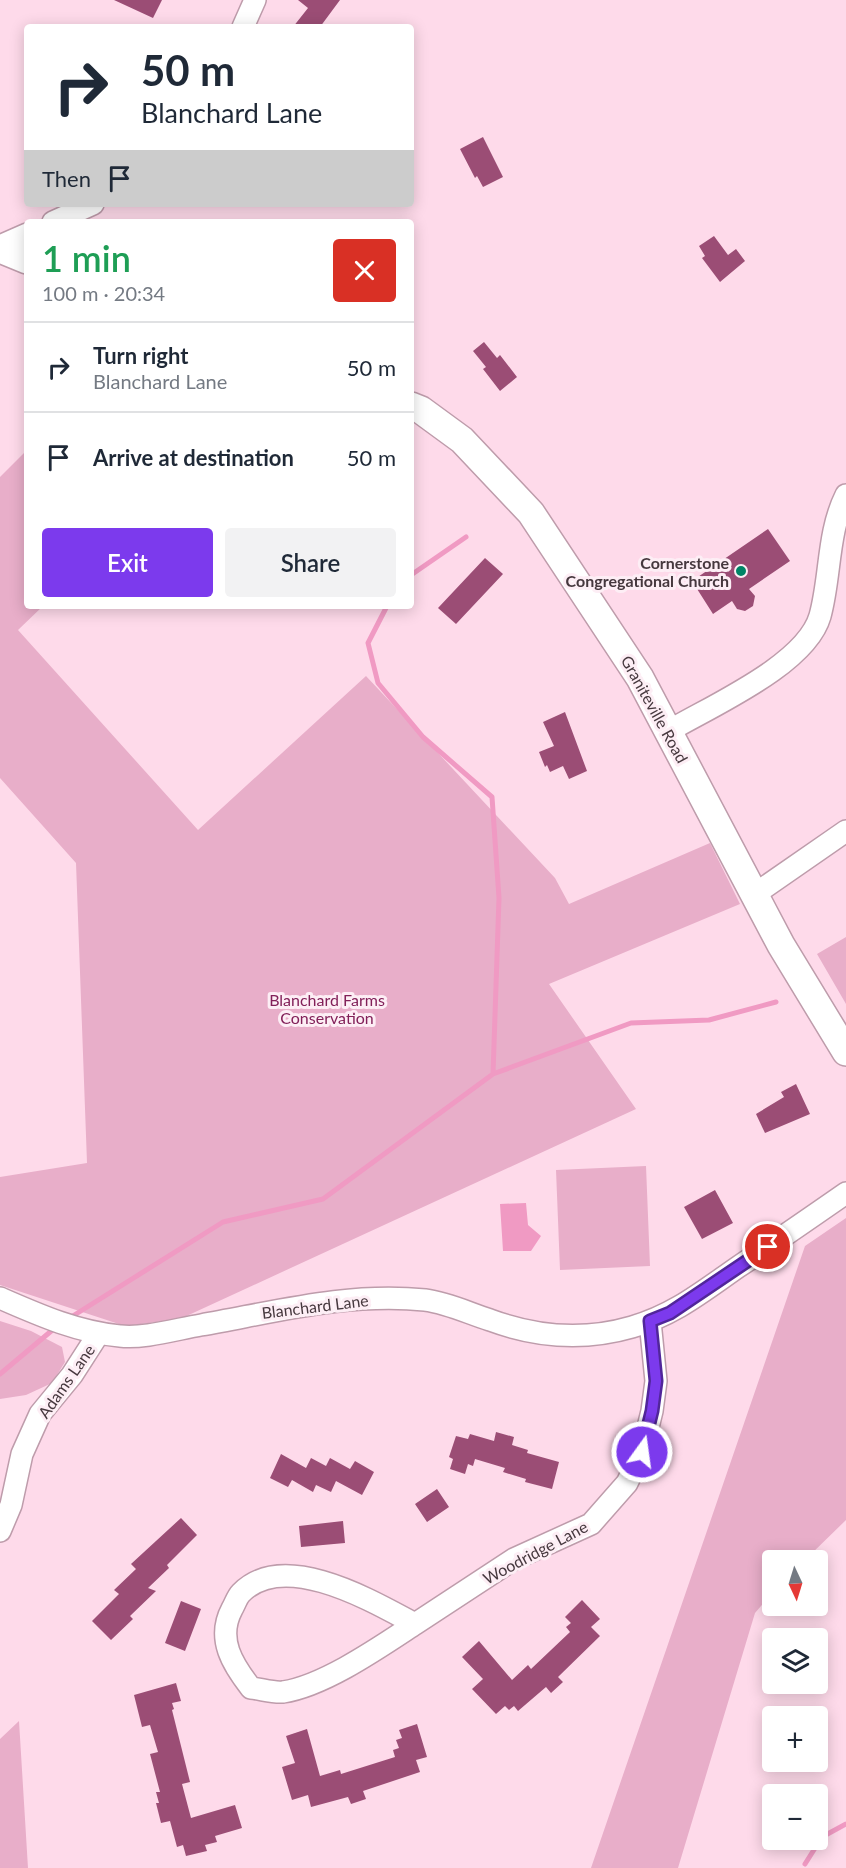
<!DOCTYPE html>
<meta charset="utf-8">
<style>
:root{--surface:#fff;--page:#f2f2f3;--text:#1f2937;--muted:#747a83;--line:#e0e1e3;--accent:#7c3aed}
body{margin:0;font-family:Lato,sans-serif;background:var(--page);color:var(--text);height:100vh;display:flex;flex-direction:column;font-size:22px;white-space:nowrap}
*{box-sizing:border-box;margin:0}
p{font-size:20px;color:var(--muted)}
.icon{flex:none;width:33px;height:33px;fill:none;stroke:currentColor;stroke-width:2;stroke-linecap:round;stroke-linejoin:round}
.map{position:relative;flex:1;overflow:hidden}
.panel{position:absolute;left:24px;top:219px;width:390px;height:390px;display:flex;flex-direction:column;background:var(--surface);border-radius:6px;box-shadow:0 3px 15px #0003}
.panel>*{flex:none}
.banner{position:absolute;left:24px;top:24px;width:390px;height:183px;border-radius:6px;box-shadow:0 3px 15px #0003;background:#fff;color:var(--text);overflow:hidden}
.needle{width:39px;rotate:176deg}
.controls{position:absolute;left:762px;top:1550px;display:grid;gap:12px}
.controls a{display:grid;place-items:center;width:66px;height:66px;border-radius:6px;background:var(--surface);box-shadow:0 3px 15px #0003;font-size:30px}
.pin{position:absolute;display:grid;place-items:center;width:51px;height:51px;color:#fff;margin:-26px;border:3px solid #fff;border-radius:50%;box-shadow:0 2px 6px #0007}
.me{position:absolute;width:66px;margin:-33px;rotate:14deg;stroke-linejoin:round;filter:drop-shadow(0 0 4px #0008)}
.turn{display:flex;align-items:center;gap:21px;height:126px;padding:0 18px;font-size:27px}
.turn .icon{width:78px;height:78px;stroke-width:2.5}
.turn b{display:block;font-size:42px;line-height:51px}
.then{display:flex;align-items:center;height:57px;padding:0 18px;background:#0003;gap:12px;font-size:22px}
.round{display:grid;place-items:center;flex:none;width:63px;height:63px;border-radius:6px;background:var(--page)}
.summary{display:flex;align-items:center;justify-content:space-between;height:102px;padding:0 18px}
h1{font-size:36px;font-weight:600;line-height:45px;color:#1e9e55}
.action{display:flex;gap:12px;margin-top:auto;padding:12px 18px}
.action a{flex:1;height:69px;border-radius:6px;background:var(--accent);color:#fff;font-size:24px;font-weight:600;line-height:69px;text-align:center}
.action a+a{background:var(--page);color:var(--text)}
ul{padding:0;list-style:none}
li{display:flex;align-items:center;gap:18px;height:90px;padding:0 18px;border-top:2px solid var(--line)}
li div{flex:1}
li b{display:block;font-size:22px}
li em{font-style:normal}
.map>svg:first-child{display:block}
.green{fill:#e8aec9}
.water{fill:#f09ac3}
.lines{fill:none;stroke-linecap:round;stroke-linejoin:round}
.stream{stroke:#f09ac3;stroke-width:5}
.building{fill:#9b4d75}
.minor-casing{stroke:#be9cab;stroke-width:24}
.major-casing{stroke:#be9cab;stroke-width:30}
.minor{stroke:#fff;stroke-width:21}
.major{stroke:#fff;stroke-width:27}
.route-casing{stroke:#51269a;stroke-width:15}
.route{stroke:#7c3aed;stroke-width:10}
.poi-dot{fill:#008466;stroke:#fdeef5;stroke-width:2}
.labels{text-anchor:middle;dominant-baseline:central;stroke-width:6;stroke-linejoin:round;paint-order:stroke}
.poi-label{font-size:16px;font-weight:bold;fill:#46383e;stroke:#fdeef5;text-anchor:end}
.street-label{font-size:16px;fill:#46383e;stroke:#fdeef5}
.park-label{font-size:16px;fill:#822059;stroke:#fdeef5}
</style>
<div class="map">
<svg width="846" height="1868" viewBox="0 0 846 1868">
<rect width="100%" height="100%" fill="#fedaea"/>
<path class="green" d="M27 450V606H43L18 630 198 830 366 676 555 878 569 904 710 843 740 904 549 984 636 1109 180 1319 125 1326 0 1285V1177L87 1163 76 863 0 778V477Z
M846 937V1004L817 954Z
M646 1166 650 1266 560 1270 556 1170Z
M846 1218V1520L805 1560H772V1593L755 1613 678 1868H591L805 1246Z
M0 1321 31 1331 62 1347 65 1362 52 1383 26 1395 0 1399Z
M19 1721 28 1868H0V1739Z"/>
<path class="water" d="M526 1203 528 1225 541 1236 531 1251H503L500 1204Z"/>
<g class="lines">
<path class="stream" d="M411 575 466 537
M387 606 368 643 378 683 423 737 492 797 499 898 493 1074
M68 1319 223 1222 323 1199 493 1074 631 1023 709 1020 776 1002
M0 1374 56 1327
M805 1864 822 1837 846 1824"/>
</g>
<path class="building" d="M114 0H162L153 18Z
M298 0H340L320 27H293L308 8Z
M483 137 503 177 483 187 477 176 475 178 460 149Z
M714 236 728 255 736 249 745 261 720 282 702 258 705 256 699 246Z
M484 342 497 358 500 355 517 377 500 391 483 369 486 367 473 351Z
M768 529 790 561 749 589 755 596 753 606 745 611 737 609 732 601 713 614 692 581Z
M485 558 503 574 456 624 438 608Z
M565 712 587 771 569 779 563 766 550 772 547 765 545 767 539 752 554 746 543 722Z
M796 1084 810 1114 765 1133 756 1114 784 1097 781 1092Z
M715 1190 733 1223 702 1239 684 1207Z
M496 1432 514 1437 512 1445 528 1450 527 1453 559 1462 552 1489 525 1482 526 1479 503 1472 505 1468 475 1459 473 1466 468 1464 465 1474 450 1469 453 1459 449 1457 456 1436 468 1439 470 1434 494 1441Z
M281 1454 306 1468 311 1458 326 1466 330 1458 350 1469 355 1461 374 1472 362 1495 336 1481 331 1492 316 1485 313 1492 292 1480 288 1487 270 1478Z
M437 1489 449 1507 427 1522 415 1504Z
M181 1518 197 1535 167 1565 169 1568 148 1588 156 1591 130 1616 133 1619 111 1640 92 1621 119 1594 114 1590 136 1569 131 1564Z
M343 1521 345 1543 301 1547 299 1526Z
M582 1600 600 1619 591 1627 600 1636 558 1677 563 1682 551 1693 546 1687 518 1711 514 1706 509 1710 505 1706 496 1714 472 1689 483 1679 462 1657 479 1641 512 1680 528 1665 531 1669 570 1632 566 1627 571 1623 565 1617Z
M181 1601 201 1609 185 1651 165 1643Z
M176 1683 181 1701 172 1703 174 1709 172 1710 190 1782 182 1784 191 1818 235 1805 242 1828 215 1836 217 1842 205 1845 207 1851 186 1856 183 1845 177 1847 170 1821 161 1823 156 1803H159L156 1792H160L150 1754 158 1752 150 1725 142 1727 134 1695Z
M417 1724 427 1757 416 1760 420 1772 363 1791 366 1799 351 1804 348 1797 311 1807 308 1795 292 1800 282 1767 295 1763 286 1736 307 1729 320 1776 340 1770 341 1774 395 1757 393 1750 399 1748 396 1740 402 1738 399 1730Z"/>
<g class="lines">
<g class="minor-casing">
<path id="minor" d="M243 27 255 0
M53 222 93 204
M0 246 27 234
M669 731C711 706 806 665 820 616 831 576 827 533 846 495
M755 894 846 831
M0 1298C39 1315 77 1332 120 1336 143 1339 177 1329 201 1325 275 1312 348 1292 425 1300 448 1303 468 1313 490 1320 536 1337 584 1341 632 1327 674 1315 702 1292 738 1267 774 1243 810 1218 846 1193
M0 1531 11 1505 22 1454 40 1414 72 1375 99 1333
M415 1624C380 1647 324 1686 283 1692 273 1693 261 1689 251 1688 233 1665 216 1639 232 1609 235 1604 237 1597 241 1593 284 1549 372 1601 415 1624L514 1559 591 1524 627 1483 642 1452 652 1411 656 1381 650 1321"/>
</g>
<g class="major-casing">
<path id="major" d="M0 249 27 260
M411 406 421 410 462 440 531 513 640 678 781 945 846 1052"/>
</g>
<use href="#minor" class="minor"/>
<use href="#major" class="major"/>
</g>
<g class="lines">
<g class="route-casing">
<path id="route" d="M642 1452 652 1411 656 1381 650 1321 670 1313 768 1247"/>
</g>
<use href="#route" class="route"/>
</g>
<circle class="poi-dot" cx="741" cy="571" r="6"/>
<g class="labels">
<g class="poi-label">
<text x="729" y="562">Cornerstone<tspan x="729" dy="18">Congregational Church</tspan></text>
</g>
<g class="street-label">
<text transform="translate(655 709) rotate(61)">Graniteville Road</text>
<text transform="translate(315 1306) rotate(-7)">Blanchard Lane</text>
<text transform="translate(66 1381) rotate(-55)">Adams Lane</text>
<text transform="translate(535 1552) rotate(-28)">Woodridge Lane</text>
</g>
<g class="park-label">
<text x="327" y="999">Blanchard Farms<tspan x="327" dy="18">Conservation</tspan></text>
</g>
</g>
</svg>
<div class="controls">
<a><svg class="needle" viewBox="-14 -14 28 28"><path d="M0-13l5 13h-10z" fill="#e53935"/><path d="M0 13l5-13h-10z" fill="#747a83"/></svg></a>
<a><svg class="icon" aria-label="layers" viewBox="0 0 24 24"><path d="M12 4l9 5-9 5-9-5zM3 14l9 5 9-5"/></svg></a>
<a>+</a>
<a>−</a>
</div>
<div class="pin" style="left:768px;top:1247px;background:#d93025"><svg class="icon" aria-label="arrive" viewBox="0 0 24 24"><path d="M6 21V4h12l-3 4 3 4H6"/></svg></div>
<svg class="me" style="left:642px;top:1452px" viewBox="-20 -20 40 40"><circle r="17" fill="#7c3aed" stroke="#fff" stroke-width="3"/><path d="M0-11L8 9 0 5-8 9z" fill="#fff"/></svg>
<div class="banner">
<div class="turn"><svg class="icon" aria-label="right" viewBox="0 0 24 24"><path d="M7 20v-9h11M14 6l5 5-5 5"/></svg><div><b>50 m</b>Blanchard Lane</div></div>
<div class="then">Then<svg class="icon" aria-label="arrive" viewBox="0 0 24 24"><path d="M6 21V4h12l-3 4 3 4H6"/></svg></div>
</div>
<section class="panel">
<div class="summary"><div><h1>1 min</h1><p>100 m · 20:34</p></div><a class="round" style="background:#d93025;color:#fff"><svg class="icon" aria-label="close" viewBox="0 0 24 24"><path d="M6 6l12 12M18 6L6 18"/></svg></a></div>
<ul>
<li><svg class="icon" aria-label="right" viewBox="0 0 24 24"><path d="M7 20v-9h11M14 6l5 5-5 5"/></svg><div><b>Turn right</b><p>Blanchard Lane</p></div><em>50 m</em></li>
<li><svg class="icon" aria-label="arrive" viewBox="0 0 24 24"><path d="M6 21V4h12l-3 4 3 4H6"/></svg><div><b>Arrive at destination</b></div><em>50 m</em></li>
</ul>
<div class="action"><a>Exit</a><a>Share</a></div>
</section>
</div>
